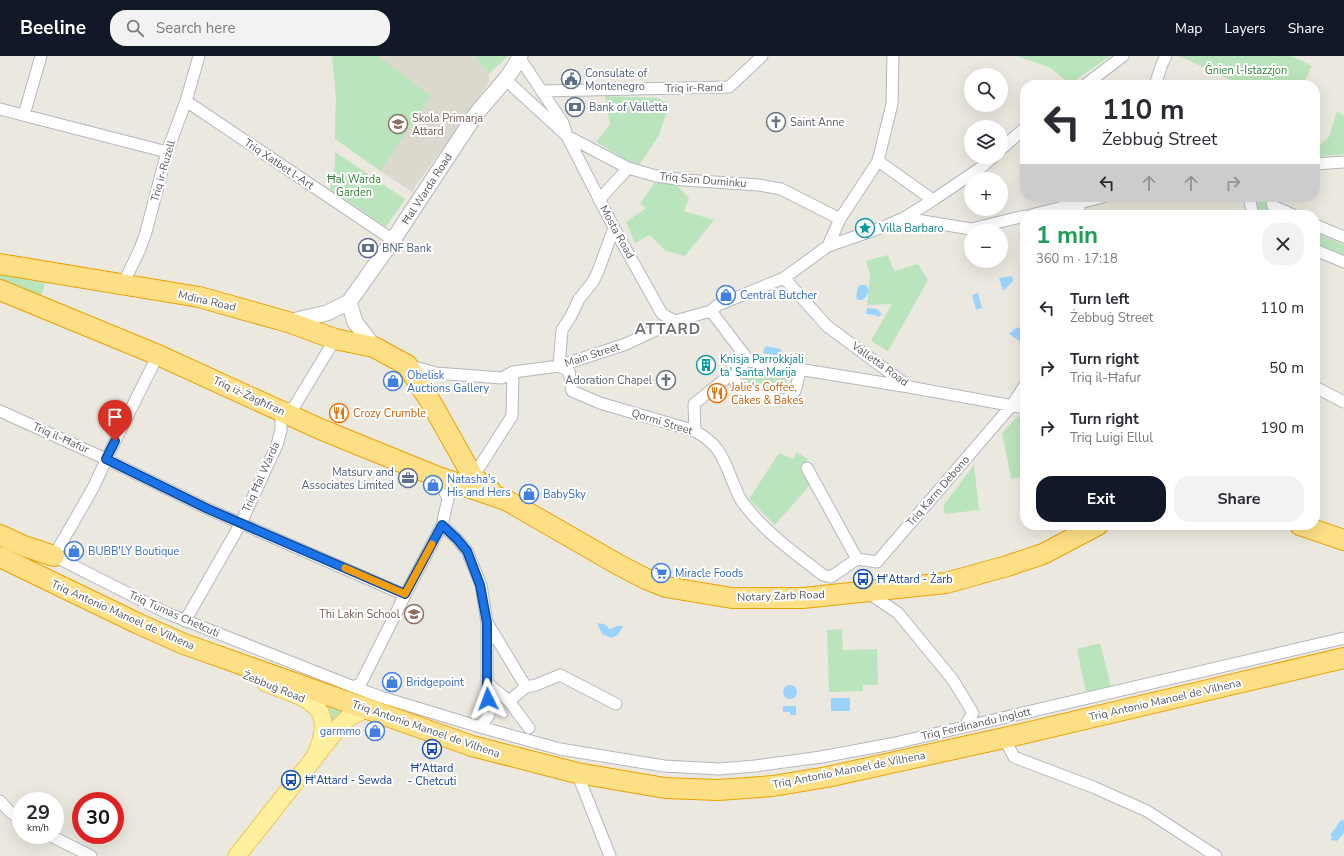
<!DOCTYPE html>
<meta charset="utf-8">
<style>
:root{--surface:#fff;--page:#f2f2f3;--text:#2b2b33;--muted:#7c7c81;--accent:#111827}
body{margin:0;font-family:"Nunito Sans",sans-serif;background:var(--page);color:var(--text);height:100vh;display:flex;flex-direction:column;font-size:15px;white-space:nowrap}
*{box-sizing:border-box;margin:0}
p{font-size:13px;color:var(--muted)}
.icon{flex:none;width:22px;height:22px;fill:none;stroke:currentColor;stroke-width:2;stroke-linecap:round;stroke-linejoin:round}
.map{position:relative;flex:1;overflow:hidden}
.side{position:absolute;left:1020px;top:154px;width:300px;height:320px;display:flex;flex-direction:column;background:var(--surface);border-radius:16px;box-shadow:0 4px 16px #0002}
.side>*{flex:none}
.top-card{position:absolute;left:1020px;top:24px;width:300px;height:122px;border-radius:16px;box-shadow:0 4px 16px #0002;background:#fff;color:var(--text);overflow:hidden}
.buttons{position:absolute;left:964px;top:12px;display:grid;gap:8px}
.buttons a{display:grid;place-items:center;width:44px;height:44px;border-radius:50%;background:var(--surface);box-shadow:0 4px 16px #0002;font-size:20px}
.speed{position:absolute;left:12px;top:736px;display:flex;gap:8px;font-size:20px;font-weight:700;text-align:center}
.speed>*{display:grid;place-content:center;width:52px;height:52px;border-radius:50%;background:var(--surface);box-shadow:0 4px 16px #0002;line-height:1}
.speed small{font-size:10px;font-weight:400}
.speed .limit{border:6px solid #d22;background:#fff;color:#111}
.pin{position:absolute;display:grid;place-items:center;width:34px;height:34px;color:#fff;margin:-41px -17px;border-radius:50% 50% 50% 0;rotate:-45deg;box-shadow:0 0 4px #0007}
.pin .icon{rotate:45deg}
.me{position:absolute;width:44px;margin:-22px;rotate:357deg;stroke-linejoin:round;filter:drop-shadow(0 0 3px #0008)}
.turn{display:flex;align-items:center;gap:14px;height:84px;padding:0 16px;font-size:18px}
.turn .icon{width:52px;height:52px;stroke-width:2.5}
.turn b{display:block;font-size:28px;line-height:34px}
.lanes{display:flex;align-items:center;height:38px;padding:0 16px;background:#0003;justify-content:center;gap:20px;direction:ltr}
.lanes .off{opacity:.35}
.round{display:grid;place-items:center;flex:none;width:42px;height:42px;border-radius:16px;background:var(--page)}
.head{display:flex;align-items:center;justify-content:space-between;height:68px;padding:0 16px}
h1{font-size:24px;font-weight:700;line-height:30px;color:#1e9e55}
.button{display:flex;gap:8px;margin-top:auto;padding:8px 16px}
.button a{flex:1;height:46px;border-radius:16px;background:var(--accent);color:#fff;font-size:16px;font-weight:700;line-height:46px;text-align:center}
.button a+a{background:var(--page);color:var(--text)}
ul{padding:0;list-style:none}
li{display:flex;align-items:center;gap:12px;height:60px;padding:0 16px}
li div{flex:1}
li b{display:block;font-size:15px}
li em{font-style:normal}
header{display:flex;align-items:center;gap:24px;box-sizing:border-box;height:56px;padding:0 20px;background:var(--accent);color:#fff}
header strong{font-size:19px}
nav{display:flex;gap:22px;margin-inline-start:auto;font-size:14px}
.search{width:280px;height:36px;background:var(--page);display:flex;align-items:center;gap:10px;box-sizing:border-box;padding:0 14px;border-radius:16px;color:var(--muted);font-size:15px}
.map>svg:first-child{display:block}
.education{fill:#dbd8cd}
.green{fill:#bae4bb}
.water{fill:#9bd3ff}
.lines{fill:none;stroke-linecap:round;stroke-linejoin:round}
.street-casing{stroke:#b5b7bc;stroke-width:13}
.secondary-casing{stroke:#b5b9be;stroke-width:17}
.primary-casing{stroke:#f1c552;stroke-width:19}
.highway-casing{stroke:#eaa200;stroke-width:22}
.street{stroke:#fff;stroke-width:11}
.secondary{stroke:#fff;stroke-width:15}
.primary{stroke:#fff0a0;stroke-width:17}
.highway{stroke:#fddf85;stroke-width:20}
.route-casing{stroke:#114b97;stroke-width:10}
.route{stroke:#1a73e8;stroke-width:7}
.slow{stroke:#f59e0b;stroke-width:7}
.labels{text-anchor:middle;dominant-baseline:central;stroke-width:4;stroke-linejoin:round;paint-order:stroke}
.park-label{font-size:11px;fill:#348338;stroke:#fff}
.service-label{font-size:11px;fill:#4e5e75;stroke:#fff;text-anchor:start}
.street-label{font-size:11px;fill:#585c60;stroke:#fff}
.education-label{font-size:11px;fill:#785e54;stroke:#fff;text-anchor:start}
.worship-label{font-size:11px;fill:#5b616d;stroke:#fff;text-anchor:start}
.culture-label{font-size:11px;fill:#0d838f;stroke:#fff;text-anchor:start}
.shop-label{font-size:11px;fill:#366cbe;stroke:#fff;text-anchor:start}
.food-label{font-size:11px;fill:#c56008;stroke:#fff;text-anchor:start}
.transit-label{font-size:11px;fill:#164399;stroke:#fff;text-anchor:start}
.district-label{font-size:15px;font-weight:bold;letter-spacing:1px;fill:#696d72;stroke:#fff}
</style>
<header>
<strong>Beeline</strong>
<div class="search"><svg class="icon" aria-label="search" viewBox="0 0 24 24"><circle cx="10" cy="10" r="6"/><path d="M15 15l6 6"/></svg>Search here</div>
<nav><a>Map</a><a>Layers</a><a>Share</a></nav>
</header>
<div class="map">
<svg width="1344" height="800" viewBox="0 0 1344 800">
<rect width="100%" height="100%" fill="#ebe9df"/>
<path class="education" d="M333 0H476L489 18V26L472 53 415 130 413 137 335 83 336 41Z"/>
<path class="green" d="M332 0H378L431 40 384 109 382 116 335 83 336 41Z
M476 0H508L489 18Z
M1017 0H1110L1070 28 1051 12Z
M1179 0H1291L1312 10 1303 29H1241Z
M605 40 658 42 669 49 659 79 638 111 596 86 610 68Z
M1337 55 1344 60V98L1316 101 1315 92 1329 81Z
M335 96 405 143 386 171 330 133 335 108Z
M655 126 677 129 689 142 684 155 714 164 685 200 666 195 650 179 635 187 626 166 646 152 640 148Z
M1255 141H1264L1268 156 1274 159H1259Z
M1315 176 1344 189V199L1315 187Z
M888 199 894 215 918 208 928 224 888 295 871 285 892 248 867 249 870 219 866 205Z
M0 218 45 227 41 242 0 227Z
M745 313 788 320 786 336 742 329Z
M1019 359 1025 385V420L1011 423 1002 377Z
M797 396 808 403 801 415 810 429 775 469 749 443 779 397 793 403Z
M974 409 979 454 945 458 943 450Z
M842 573 843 594 877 593 878 629H863V635L829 636 827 574Z
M1100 587 1111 630 1086 636 1077 593Z
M321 644 346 654 333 665Z"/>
<path class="water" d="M1012 220 1013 225 1003 235 999 222Z
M861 229H866L869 234 866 241 862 244H858L856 241 858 231Z
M978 237 982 252 976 254 972 239Z
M867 252 877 253 882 258 878 261 875 259 866 258Z
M1023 271C1026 277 1025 281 1021 286L1009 278 1016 272Z
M765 290 781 293 780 300 763 297Z
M597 567 604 568 610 573 617 570H623L618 579 611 582 602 578Z
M783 636a7 7 0 1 1 14 0a7 7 0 1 1-14 0Z
M831 642H850V655H831Z
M783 650H796V659H790V656H783Z
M1342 763 1344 765V777L1337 785 1331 784 1332 781 1330 779Z"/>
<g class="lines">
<g class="street-casing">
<path id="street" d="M519 1 563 67 567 80 614 172 662 258 675 265
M505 23 567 80 628 112 656 120 684 124 759 129 781 133 840 163
M1085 29 1123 0
M1155 29 1162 8 1166 0
M542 35 729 31 762 0
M186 45 393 184
M0 53 167 96
M24 59 41 0
M1001 93 1025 72
M878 105 933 144
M1315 108 1344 106
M1249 141 1253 159
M1271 141 1273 150 1293 159
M599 144 628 112
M1079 148V159
M1031 159 1103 141
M904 162 971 173 1025 160
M1315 169 1344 181
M828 190 840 163 878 105 892 48 893 0
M1315 194 1344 206
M784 222 827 270 908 330
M123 228 140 193 146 176 167 96 186 45 199 0
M711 255 749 305
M408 309 436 317 502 322 513 316 559 310 626 288 675 265 711 255 718 249 784 222 828 190 883 171 904 162 933 144 979 113 993 101
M559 310 569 315 572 335 600 347 695 375C723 391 723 404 735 431 737 435 738 440 741 444 763 475 793 496 823 519L831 521 857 503 877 506 1012 349 1025 329
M559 310 562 274 571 260 579 243 592 227 597 218 614 172
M800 314C797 327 797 343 781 344 767 341 729 338 735 317 737 310 742 307 749 305L909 331 1025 352
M1315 331 1344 346
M0 355 106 403 208 453 405 539
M695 375 694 348 735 315
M807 412 857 503
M473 421 512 360 513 316
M442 469 457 483 467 495 481 529 487 567V627L489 659 480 671
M50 498 169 558 354 631 381 641 480 671 560 693 664 710 719 713 755 710 821 701 891 688 1344 582
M54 500 93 432 115 385 158 299
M867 536 898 557 953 624 973 657 965 670
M185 565 241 467 277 389 281 374V355L294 351 335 283
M488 568 526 631 536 629 560 619 616 648
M487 627 509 645 529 672
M354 631 361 627 405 539 442 469 448 443 438 421
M509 645 526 631
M1004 682 1014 701 1093 731 1147 755 1216 800
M577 717 610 800
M0 745 10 756 21 763
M49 779 91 800"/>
</g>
<g class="secondary-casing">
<path id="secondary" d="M349 246 355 266 374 291
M288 266 327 257 349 246 393 184 474 61C488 42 511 21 520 0"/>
</g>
<g class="primary-casing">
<path id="primary" d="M266 627C308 643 339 648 315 701
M237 800 337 673 349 661 366 653"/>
</g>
<g class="highway-casing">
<path id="highway" d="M0 208 199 241 288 266 335 283 374 291 407 309 432 348 473 421 491 435
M0 234 158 299 320 373 438 421 506 444 619 509 646 523 666 531 732 542H803L946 527 1007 510 1043 498 1098 469
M1300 469 1344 484
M0 479 24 490 54 500
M0 501 139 568 184 588 472 690 577 717 665 732 718 734 773 730 827 721 1004 682 1344 602"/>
</g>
<use href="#street" class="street"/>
<use href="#secondary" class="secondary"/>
<use href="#primary" class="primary"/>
<use href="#highway" class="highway"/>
</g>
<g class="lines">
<g class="route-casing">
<path id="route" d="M115 385 106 403 208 453 405 538 442 469 457 483 467 495 480 529 487 567V627L488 643"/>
</g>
<use href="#route" class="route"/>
<path class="slow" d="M345 512 405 538 432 488"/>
</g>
<defs>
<g id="civic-ring" transform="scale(1)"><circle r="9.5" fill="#fff" stroke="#5c6f8a" stroke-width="1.5"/><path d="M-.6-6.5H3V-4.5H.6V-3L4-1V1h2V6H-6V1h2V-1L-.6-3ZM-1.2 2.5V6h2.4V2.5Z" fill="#5c6f8a"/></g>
<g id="bank-ring" transform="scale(1)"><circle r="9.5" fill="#fff" stroke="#5c6f8a" stroke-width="1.5"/><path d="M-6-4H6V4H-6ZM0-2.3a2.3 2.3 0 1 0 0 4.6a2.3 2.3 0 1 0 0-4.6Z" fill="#5c6f8a"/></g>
<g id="church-ring" transform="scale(1)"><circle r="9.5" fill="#fff" stroke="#6b7280" stroke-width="1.5"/><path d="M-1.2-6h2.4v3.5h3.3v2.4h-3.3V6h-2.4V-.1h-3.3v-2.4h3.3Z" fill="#6b7280"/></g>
<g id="school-ring" transform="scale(1)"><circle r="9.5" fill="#fff" stroke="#8d6e63" stroke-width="1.5"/><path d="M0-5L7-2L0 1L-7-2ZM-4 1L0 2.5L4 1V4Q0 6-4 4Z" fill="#8d6e63"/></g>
<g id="sight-ring" transform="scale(1)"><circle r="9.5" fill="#fff" stroke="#0f9aa8" stroke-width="1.5"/><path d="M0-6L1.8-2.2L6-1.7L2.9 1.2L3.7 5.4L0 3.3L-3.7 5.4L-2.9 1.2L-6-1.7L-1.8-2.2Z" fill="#0f9aa8"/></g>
<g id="shop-ring" transform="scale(1)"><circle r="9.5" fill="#fff" stroke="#3f7fe0" stroke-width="1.5"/><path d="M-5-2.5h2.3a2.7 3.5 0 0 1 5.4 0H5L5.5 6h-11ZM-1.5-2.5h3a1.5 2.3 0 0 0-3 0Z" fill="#3f7fe0"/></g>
<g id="building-ring" transform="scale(1)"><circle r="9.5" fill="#fff" stroke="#0f9aa8" stroke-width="1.5"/><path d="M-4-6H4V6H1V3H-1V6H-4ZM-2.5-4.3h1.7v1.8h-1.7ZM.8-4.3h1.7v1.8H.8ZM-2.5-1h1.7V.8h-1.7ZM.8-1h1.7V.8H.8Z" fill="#0f9aa8"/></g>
<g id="restaurant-ring" transform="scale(1)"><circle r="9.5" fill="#fff" stroke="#e8710a" stroke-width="1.5"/><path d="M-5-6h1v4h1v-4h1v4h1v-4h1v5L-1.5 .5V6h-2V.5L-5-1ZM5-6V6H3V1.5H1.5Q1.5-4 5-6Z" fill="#e8710a"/></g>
<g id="office-ring" transform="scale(1)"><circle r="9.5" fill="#fff" stroke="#5c6f8a" stroke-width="1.5"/><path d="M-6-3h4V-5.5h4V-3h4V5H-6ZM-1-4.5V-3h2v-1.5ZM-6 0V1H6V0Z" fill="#5c6f8a"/></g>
<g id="supermarket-ring" transform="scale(1)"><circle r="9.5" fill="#fff" stroke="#3f7fe0" stroke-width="1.5"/><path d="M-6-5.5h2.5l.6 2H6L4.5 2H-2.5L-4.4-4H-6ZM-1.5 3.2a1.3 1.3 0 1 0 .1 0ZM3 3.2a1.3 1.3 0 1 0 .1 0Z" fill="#3f7fe0"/></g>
<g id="bus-ring" transform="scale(1)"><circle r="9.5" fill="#fff" stroke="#1a4fb4" stroke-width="1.5"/><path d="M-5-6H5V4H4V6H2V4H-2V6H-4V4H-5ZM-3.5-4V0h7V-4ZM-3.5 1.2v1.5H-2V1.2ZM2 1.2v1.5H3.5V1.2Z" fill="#1a4fb4"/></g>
</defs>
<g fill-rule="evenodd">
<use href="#civic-ring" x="571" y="23"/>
<use href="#bank-ring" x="575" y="51"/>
<use href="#church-ring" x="776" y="66"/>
<use href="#school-ring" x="398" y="68"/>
<use href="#sight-ring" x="865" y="172"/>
<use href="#bank-ring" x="368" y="192"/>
<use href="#shop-ring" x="726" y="239"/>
<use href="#building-ring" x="706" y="309"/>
<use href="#church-ring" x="666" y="324"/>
<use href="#shop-ring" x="393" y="325"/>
<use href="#restaurant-ring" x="717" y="337"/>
<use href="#restaurant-ring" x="339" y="357"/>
<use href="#office-ring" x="408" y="422"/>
<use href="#shop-ring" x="433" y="429"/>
<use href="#shop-ring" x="529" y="438"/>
<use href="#shop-ring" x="74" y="495"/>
<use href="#supermarket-ring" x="661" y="517"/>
<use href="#bus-ring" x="863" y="523"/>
<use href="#school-ring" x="414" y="558"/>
<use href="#shop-ring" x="392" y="626"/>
<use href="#shop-ring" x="375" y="675"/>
<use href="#bus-ring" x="432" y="693"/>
<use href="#bus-ring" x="291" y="724"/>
</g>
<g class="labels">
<g class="park-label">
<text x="1246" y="14">Ġnien l-Istazzjon</text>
<text x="354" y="123">Ħal Warda<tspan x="354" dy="13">Garden</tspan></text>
</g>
<g class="service-label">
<text x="585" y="17">Consulate of<tspan x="585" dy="13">Montenegro</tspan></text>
<text x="589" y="51">Bank of Valletta</text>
<text x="382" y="192">BNF Bank</text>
<text x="394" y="416" text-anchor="end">Matsurv and<tspan x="394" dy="13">Associates Limited</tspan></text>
</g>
<g class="street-label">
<text transform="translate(694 32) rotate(-1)">Triq ir-Rand</text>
<text transform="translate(279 108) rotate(34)">Triq Xatbet l-Art</text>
<text transform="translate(163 115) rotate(-74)">Triq ir-Rużell</text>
<text transform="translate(703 124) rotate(5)">Triq San Duminku</text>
<text transform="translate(427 133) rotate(-57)">Ħal Warda Road</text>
<text transform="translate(617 176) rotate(61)">Mosta Road</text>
<text transform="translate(207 245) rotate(13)">Mdina Road</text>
<text transform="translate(592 299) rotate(-18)">Main Street</text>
<text transform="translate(880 308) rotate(36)">Valletta Road</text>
<text transform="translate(249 340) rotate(25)">Triq iż-Żagħfran</text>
<text transform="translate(662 366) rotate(17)">Qormi Street</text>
<text transform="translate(61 382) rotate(24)">Triq il-Ħafur</text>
<text transform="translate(261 421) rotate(-66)">Triq Ħal Warda</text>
<text transform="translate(938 435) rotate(-49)">Triq Karm Debono</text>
<text transform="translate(781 540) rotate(-2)">Notary Zarb Road</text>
<text transform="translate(174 558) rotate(24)">Triq Tumas Chetcuti</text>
<text transform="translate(123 559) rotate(24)">Triq Antonio Manoel de Vilhena</text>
<text transform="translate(274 631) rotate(22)">Żebbuġ Road</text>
<text transform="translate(1165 644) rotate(-13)">Triq Antonio Manoel de Vilhena</text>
<text transform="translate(976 668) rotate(-13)">Triq Ferdinandu Inglott</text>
<text transform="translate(426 673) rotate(19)">Triq Antonio Manoel de Vilhena</text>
<text transform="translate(849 714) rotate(-11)">Triq Antonio Manoel de Vilhena</text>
</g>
<g class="education-label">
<text x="412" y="62">Skola Primarja<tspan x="412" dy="13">Attard</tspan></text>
<text x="400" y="558" text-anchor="end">Thi Lakin School</text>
</g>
<g class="worship-label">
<text x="790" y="66">Saint Anne</text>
<text x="652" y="324" text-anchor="end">Adoration Chapel</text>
</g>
<g class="culture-label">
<text x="879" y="172">Villa Barbaro</text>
<text x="720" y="303">Knisja Parrokkjali<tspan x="720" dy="13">ta' Santa Marija</tspan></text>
</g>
<g class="shop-label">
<text x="740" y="239">Central Butcher</text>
<text x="407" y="319">Obelisk<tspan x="407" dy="13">Auctions Gallery</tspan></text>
<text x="447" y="423">Natasha's<tspan x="447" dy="13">His and Hers</tspan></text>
<text x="543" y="438">BabySky</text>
<text x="88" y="495">BUBB'LY Boutique</text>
<text x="675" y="517">Miracle Foods</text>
<text x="406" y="626">Bridgepoint</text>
<text x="361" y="675" text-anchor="end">garmmo</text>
</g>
<g class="food-label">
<text x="731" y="331">Jalie's Coffee,<tspan x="731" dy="13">Cakes &amp; Bakes</tspan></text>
<text x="353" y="357">Crozy Crumble</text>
</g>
<g class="transit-label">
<text x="877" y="523">Ħ'Attard - Żarb</text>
<text x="432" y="712" text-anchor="middle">Ħ'Attard<tspan x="432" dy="13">- Chetcuti</tspan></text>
<text x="305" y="724">Ħ'Attard - Sewda</text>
</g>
<g class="district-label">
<text x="668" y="273">ATTARD</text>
</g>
</g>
</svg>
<div class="buttons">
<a><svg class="icon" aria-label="search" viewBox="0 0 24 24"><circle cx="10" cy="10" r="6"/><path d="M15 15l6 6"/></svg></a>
<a><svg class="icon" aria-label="layers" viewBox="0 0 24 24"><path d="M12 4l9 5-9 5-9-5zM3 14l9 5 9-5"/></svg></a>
<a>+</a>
<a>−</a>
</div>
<div class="speed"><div>29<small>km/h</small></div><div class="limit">30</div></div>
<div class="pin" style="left:115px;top:385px;background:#d93025"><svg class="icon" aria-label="arrive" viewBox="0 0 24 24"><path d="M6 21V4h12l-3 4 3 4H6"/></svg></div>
<svg class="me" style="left:488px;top:643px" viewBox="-20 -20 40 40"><path d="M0-17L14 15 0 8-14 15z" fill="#1a73e8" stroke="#fff" stroke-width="4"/></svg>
<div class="top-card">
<div class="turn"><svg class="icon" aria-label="left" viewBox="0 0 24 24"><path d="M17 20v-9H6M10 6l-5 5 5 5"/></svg><div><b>110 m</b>Żebbuġ Street</div></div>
<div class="lanes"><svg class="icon" aria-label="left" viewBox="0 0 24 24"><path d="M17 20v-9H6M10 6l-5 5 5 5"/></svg><svg class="icon off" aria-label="ahead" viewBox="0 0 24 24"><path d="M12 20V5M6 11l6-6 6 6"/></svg><svg class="icon off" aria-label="ahead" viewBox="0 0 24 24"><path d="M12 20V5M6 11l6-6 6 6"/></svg><svg class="icon off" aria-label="right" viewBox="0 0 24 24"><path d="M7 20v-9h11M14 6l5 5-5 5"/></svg></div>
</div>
<section class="side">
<div class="head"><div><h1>1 min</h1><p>360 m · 17:18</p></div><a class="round"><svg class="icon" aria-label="close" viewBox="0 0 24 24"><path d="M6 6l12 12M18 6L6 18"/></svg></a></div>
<ul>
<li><svg class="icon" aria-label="left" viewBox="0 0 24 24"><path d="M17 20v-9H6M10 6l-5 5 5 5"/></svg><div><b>Turn left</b><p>Żebbuġ Street</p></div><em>110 m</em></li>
<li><svg class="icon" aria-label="right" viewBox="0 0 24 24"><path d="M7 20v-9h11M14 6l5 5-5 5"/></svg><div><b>Turn right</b><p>Triq il-Ħafur</p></div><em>50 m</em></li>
<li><svg class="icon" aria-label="right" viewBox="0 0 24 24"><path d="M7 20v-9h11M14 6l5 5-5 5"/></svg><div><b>Turn right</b><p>Triq Luigi Ellul</p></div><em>190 m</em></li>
</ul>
<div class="button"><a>Exit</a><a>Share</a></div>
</section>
</div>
